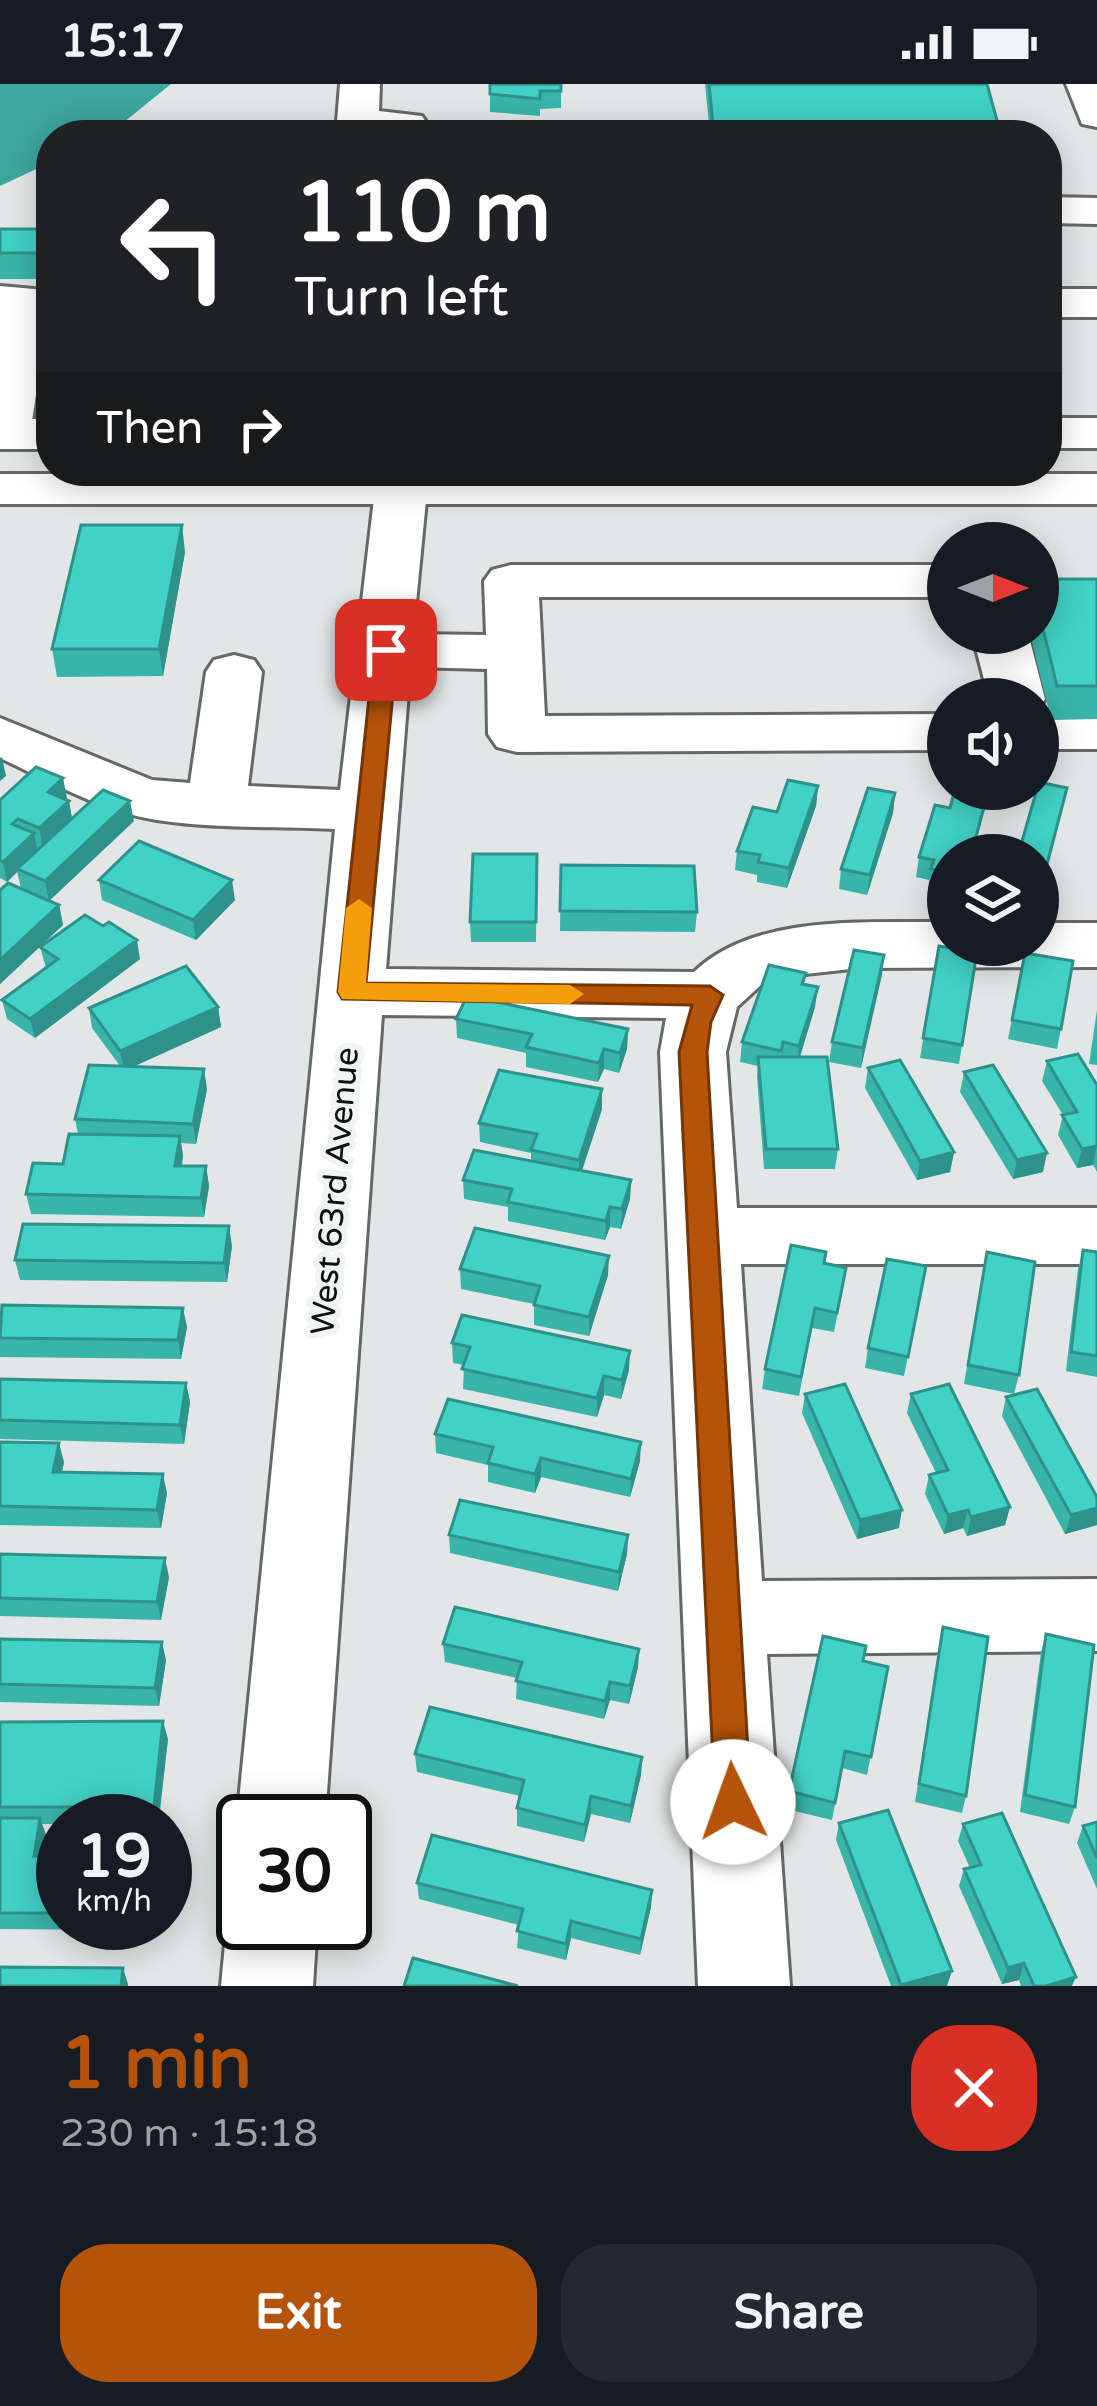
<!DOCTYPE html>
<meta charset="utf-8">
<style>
:root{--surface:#171b24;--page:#242831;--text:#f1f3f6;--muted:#9ea1a6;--accent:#b45309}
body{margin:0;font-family:"Varela Round",sans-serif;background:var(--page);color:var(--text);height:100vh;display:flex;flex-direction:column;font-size:45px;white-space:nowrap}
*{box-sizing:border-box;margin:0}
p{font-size:39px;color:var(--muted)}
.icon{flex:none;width:66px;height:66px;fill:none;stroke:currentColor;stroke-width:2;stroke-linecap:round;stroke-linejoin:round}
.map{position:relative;height:1902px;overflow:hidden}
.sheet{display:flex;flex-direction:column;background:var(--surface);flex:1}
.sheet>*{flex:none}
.banner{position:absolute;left:36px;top:36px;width:1026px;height:366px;border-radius:48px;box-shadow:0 6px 30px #0003;background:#202124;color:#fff;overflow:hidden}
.needle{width:78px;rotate:90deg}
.controls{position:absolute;left:927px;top:438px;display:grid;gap:24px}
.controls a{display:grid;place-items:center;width:132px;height:132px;border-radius:50%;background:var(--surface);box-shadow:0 6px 30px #0003;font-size:60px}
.speed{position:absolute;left:36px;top:1710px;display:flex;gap:24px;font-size:60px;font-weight:700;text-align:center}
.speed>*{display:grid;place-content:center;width:156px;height:156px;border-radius:50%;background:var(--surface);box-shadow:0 6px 30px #0003;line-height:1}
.speed small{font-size:30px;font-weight:400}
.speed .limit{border:6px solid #111;border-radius:18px;background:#fff;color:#111}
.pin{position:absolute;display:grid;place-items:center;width:102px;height:102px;color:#fff;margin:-51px;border-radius:24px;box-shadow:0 6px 18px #0006}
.me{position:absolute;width:132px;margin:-66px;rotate:357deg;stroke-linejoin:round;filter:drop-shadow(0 0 9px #0008)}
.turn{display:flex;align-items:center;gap:42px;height:252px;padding:0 60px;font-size:54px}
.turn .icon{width:156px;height:156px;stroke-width:2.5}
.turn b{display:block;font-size:84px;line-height:102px}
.then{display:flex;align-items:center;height:114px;padding:0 60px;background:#0003;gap:24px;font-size:45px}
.round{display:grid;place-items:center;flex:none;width:126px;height:126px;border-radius:48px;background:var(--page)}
.headline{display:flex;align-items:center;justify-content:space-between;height:204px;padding:0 60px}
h1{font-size:72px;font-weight:700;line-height:90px;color:var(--accent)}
.primary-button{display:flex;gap:24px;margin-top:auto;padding:24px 60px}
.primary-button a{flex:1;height:138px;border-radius:48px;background:var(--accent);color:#fff;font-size:48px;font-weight:700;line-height:138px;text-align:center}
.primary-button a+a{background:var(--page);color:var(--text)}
.status{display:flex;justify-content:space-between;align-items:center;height:84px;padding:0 60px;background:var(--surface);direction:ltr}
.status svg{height:33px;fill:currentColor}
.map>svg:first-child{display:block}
.water{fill:#3da69d}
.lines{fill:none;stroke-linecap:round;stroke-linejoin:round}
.minor-casing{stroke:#646867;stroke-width:6}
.major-casing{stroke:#646867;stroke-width:6}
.minor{fill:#fff;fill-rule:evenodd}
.major{fill:#fff;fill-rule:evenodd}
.wall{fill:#39b4a9}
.shaded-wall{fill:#2e928a}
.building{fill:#42d1c5;stroke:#2e928a;stroke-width:3}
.route{fill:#b45309;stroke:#753606;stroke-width:3}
.slow{fill:#f59e0b}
.labels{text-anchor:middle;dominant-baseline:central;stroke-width:12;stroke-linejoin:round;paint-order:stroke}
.street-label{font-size:33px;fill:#0f1110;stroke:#f0f4f3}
</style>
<div class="status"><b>15:17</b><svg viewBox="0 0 49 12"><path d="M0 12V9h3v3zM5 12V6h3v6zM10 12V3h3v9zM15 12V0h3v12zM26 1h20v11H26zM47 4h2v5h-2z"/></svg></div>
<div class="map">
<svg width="1097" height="1902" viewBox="0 0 1097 1902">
<rect width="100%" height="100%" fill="#e3e6e6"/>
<path class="water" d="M0 0H171L108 51H51V78L0 102Z"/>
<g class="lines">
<g class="minor-casing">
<path id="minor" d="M340 0H380L379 27 422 32 428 41 417 51 343 47 337 38Z
M1066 0H1097V43L1082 40Z
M1047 113 1097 114V140L1047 139Z
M0 202 45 206 51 214 30 350 23 361 0 364Z
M1047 205H1097V233H1047Z
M401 391 419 395 427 406 413 550 486 551 484 497 492 486 511 481H948V513H539L545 632 948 630V666L517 668 497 663 488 650 487 585 410 583 386 885 694 888C755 829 868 839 948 838V861H1038V839H1097V883L860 884 778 893 762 900 737 923 726 968 737 1124H1097V1180H741L762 1497 1097 1495V1567L767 1570 790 1902H698L660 968 666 934 382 931 325 1737H243V1750L237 1737 335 745C276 742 215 745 157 736 102 728 50 697 0 674V634L152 696 190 699 206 588 214 576 234 571 254 576 262 588 248 702 340 706 375 406 383 395Z
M972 549H1028L1045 615 1038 626V615H989Z
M1038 629H1097V665H1038Z
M243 1807V1839H317L313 1902H221L227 1839Z"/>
</g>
<g class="major-casing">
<path id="major" d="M1047 334H1097V364H1047Z
M0 335H51V365H0Z
M0 390H1097V420H0Z"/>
</g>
<use href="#minor" class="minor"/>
<use href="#major" class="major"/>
</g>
<path class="wall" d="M490 0H561V24L540 25V32L490 28Z
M705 0H987L1001 51H710Z
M0 145 51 162 45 195H0Z
M185 468 163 592 57 593 52 565Z
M1038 495H1097V635L1051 636 1030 549H1038Z
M818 702 816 722 787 804 757 798V791L735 786 737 767 777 728Z
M1067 704 1041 807H1038V771Z
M989 705 986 724 948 771V809L928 805 929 796 916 793 919 773 950 724Z
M895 709 893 729 867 811 839 805 841 785Z
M67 714 65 715 69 717 72 734 134 737 49 817 59 821 63 841 0 900V806L21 804 17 788 7 798 0 794V716Z
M537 770 536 858H471L470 838Z
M561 781 697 828 695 848 560 847Z
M99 796 235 816 196 856 102 816Z
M939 862 977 868 959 980 920 974Z
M40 863 140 875 35 954 7 935 2 916 46 884Z
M1025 869 1061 945 1057 965 1008 955Z
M884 871 861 984 829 978 832 958Z
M806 889 804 900 815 923 800 973 838 1065 835 1085H764L757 993 758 982 740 978 742 958Z
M218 923 221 943 133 982 207 1005 196 1060 181 1059 183 1072 182 1082H206L209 1102 204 1133 31 1130 26 1110 63 1080 78 1050 75 1035 120 982 92 944 89 924Z
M1097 926V981L1089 980Z
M456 935 628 945 627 965 619 989 604 985 598 998 526 983V969L457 954Z
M1047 977 1097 1001V1088L1093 1081 1077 1084 1058 1051 1063 1031 1042 997Z
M868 984 954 1068 950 1088 917 1096 865 1004Z
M964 988 1043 1088 1013 1095 960 1008Z
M602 1025 582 1087 631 1096 630 1115 621 1145 610 1143 605 1156 508 1137V1123L464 1115 463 1096 531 1077V1069L480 1058 479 1039Z
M232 1162 227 1198 20 1196 15 1176Z
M1083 1166 1097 1168V1293L1066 1287 1078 1185Z
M824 1179 843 1203 834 1248 812 1244 799 1312 762 1305 765 1285Z
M926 1182 904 1292 865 1284 868 1264Z
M460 1185 608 1191 589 1252 534 1241V1220L461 1205Z
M983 1188 1019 1291 1014 1310 964 1300Z
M0 1229 187 1243 181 1275 0 1273Z
M452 1259 629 1286 621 1315 604 1311 597 1333 463 1305 464 1281 453 1279Z
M0 1295 186 1299 190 1318 184 1360 0 1355Z
M805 1310 899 1444 857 1455 802 1329Z
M911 1310 1010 1423 1005 1441 967 1452 963 1444 944 1450 925 1410 929 1391 936 1389 907 1329Z
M1006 1313 1097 1441 1065 1450 1002 1332Z
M435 1350 640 1377 630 1413 541 1393 535 1409 488 1398V1381L436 1369Z
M0 1358 64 1378 62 1388 167 1409 161 1444 0 1441Z
M449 1451H628L627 1470 618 1507 450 1469Z
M0 1470 169 1493 161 1536 0 1532Z
M943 1543 966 1712 962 1729 915 1718Z
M1046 1550 1075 1723 1069 1740 1020 1728 1041 1568Z
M0 1555 166 1576 159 1622 0 1618Z
M443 1560 639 1565 638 1583 629 1620 610 1616 604 1635 516 1615 517 1594 445 1578Z
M888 1583 867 1691 842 1684 832 1736 786 1725 789 1707Z
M0 1638 168 1655 159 1737H63V1740H42L46 1751 42 1772H63V1839H133L132 1846 0 1845Z
M415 1670 642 1673 641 1691 630 1739 591 1730 584 1758 517 1742V1724L520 1712 417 1688Z
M1097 1738V1805L1077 1759 1083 1742Z
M839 1739 947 1902H891L836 1756Z
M963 1740 1072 1902H1021L1019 1896 1002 1900 959 1802 964 1785 970 1784 958 1757Z
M417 1799 652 1806 651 1823 640 1871 571 1854 566 1876 517 1864 519 1841 419 1815Z"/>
<path class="shaded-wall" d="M48 145 51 175 45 195 41 169Z
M182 441 185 468 163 592 159 565Z
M2 673 6 692 0 697V674Z
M63 694 67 714 52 728 48 708Z
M818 702 816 722 787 804 789 784Z
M989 705 973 771H971Z
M895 709 893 729 867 811 870 791Z
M69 717 72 736 43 764 39 744Z
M130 717 134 737 49 817 45 797Z
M34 749 38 769 17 785V788L7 798 3 778Z
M232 796 235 816 196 856 193 836Z
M59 821 63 841 0 900V876Z
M137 856 140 875 35 954 30 935Z
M884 871 882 891 861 984 863 964Z
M818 903 815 923 797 982 799 962Z
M218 923 221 943 124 987 120 967Z
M628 945 627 965 619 989 620 969Z
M604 965V985L598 998 599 979Z
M204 985 207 1005 196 1060 193 1040Z
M602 1005V1025L579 1095V1076Z
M180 1052 183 1072 178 1101 175 1082Z
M1097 1062 1093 1081 1077 1084 1082 1065Z
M954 1068 950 1088 917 1096 920 1077Z
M1047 1069 1043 1088 1013 1095 1017 1076Z
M206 1082 209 1102 204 1133 201 1114Z
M631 1096 630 1115 621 1145 622 1125Z
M610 1123V1143L605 1156 606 1137Z
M229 1142 232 1162 227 1198 224 1179Z
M609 1172 608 1191 589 1252V1233Z
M183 1224 187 1243 181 1275 178 1256Z
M630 1267 629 1286 621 1315 622 1296Z
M604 1292V1311L597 1333V1314Z
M186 1299 190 1318 184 1360 180 1341Z
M641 1358 640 1377 630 1413 631 1395Z
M59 1359 64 1378 58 1407 53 1388Z
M541 1374V1393L535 1409V1390Z
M163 1390 167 1409 161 1444 157 1426Z
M1010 1423 1005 1441 967 1452 971 1433Z
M1097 1424V1441L1065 1450 1071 1431Z
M902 1426 899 1444 857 1455 860 1436Z
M968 1426 963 1444 944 1450 948 1431Z
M628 1451 627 1470 618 1507 619 1488Z
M165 1474 169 1493 161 1536 157 1518Z
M162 1558 166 1576 159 1622 155 1604Z
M639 1565 638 1583 629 1620 630 1602Z
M610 1598V1616L604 1635 605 1617Z
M163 1637 168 1655 158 1737 154 1723Z
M642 1673 641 1691 630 1739 631 1722Z
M591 1712V1730L584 1758 585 1741Z
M40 1734 46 1751 40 1789 34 1772Z
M652 1806 651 1823 640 1871 641 1855Z
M571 1837V1854L566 1876V1860Z
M1024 1879 1019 1896 1002 1900 1008 1884Z
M123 1884 128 1900V1902H121Z
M952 1887 947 1902H901Z
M1076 1893 1072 1902H1046Z"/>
<path class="building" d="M490 0H561V7H540V15L490 10Z
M709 0H987L1001 51H714Z
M156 42H227L225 51H154Z
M0 145H48L41 169H0Z
M81 441H182L159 565H52Z
M1038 495H1097V602H1057L1038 524Z
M36 683 63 694 48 708 69 717 39 744 18 735 12 740 34 749 3 778 0 776V716Z
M788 696 818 702 789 784 758 778 760 771 737 767 753 723 777 728Z
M1039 698 1067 704 1045 788 1038 786V771H1018Z
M868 704 895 709 870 791 841 785Z
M955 705H989L971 771H948V789L931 785 934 776 919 773 935 721 950 724Z
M103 706 130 717 45 797 17 785Z
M139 757 232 796 193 836 99 796Z
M473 770H537L536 838H470Z
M561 781 694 782 697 828 560 827Z
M8 799 59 821 0 876V806Z
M85 831 103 842 109 838 137 856 30 935 2 916 58 875 40 863Z
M939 862 977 868 962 961 923 954Z
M854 866 884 871 863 964 832 958Z
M1025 869 1073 877 1061 945 1012 936Z
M769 881 806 889 802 900 818 903 799 962 783 958 781 967 742 958Z
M186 882 218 923 120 967 89 924Z
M467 912 628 945 620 969 604 965 599 979 526 963 532 950 456 935Z
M1078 970 1097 1001V1062L1082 1065 1062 1031 1077 1028 1047 977Z
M758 973H827L838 1065H766Z
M900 976 954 1068 920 1077 868 984Z
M89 981 204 985 193 1040 75 1035Z
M993 981 1047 1069 1017 1076 964 988Z
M499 986 602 1005 579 1076 531 1066 537 1050 479 1039Z
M69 1050 180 1052 175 1082H206L201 1114 26 1110 33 1079 63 1080Z
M474 1066 631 1096 622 1125 610 1123 606 1137 508 1118 512 1105 463 1096Z
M23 1140 229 1142 224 1179 15 1176Z
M475 1144 609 1172 589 1233 534 1221 540 1202 460 1185Z
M791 1161 826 1168 824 1179 846 1184 837 1229 815 1224 801 1293 765 1285Z
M1083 1166 1097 1168V1272L1071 1268Z
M987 1168 1035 1178 1019 1291 968 1281Z
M887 1175 926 1182 908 1273 868 1264Z
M2 1221 183 1224 178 1256 0 1254Z
M462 1231 630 1267 622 1296 604 1292 597 1314 462 1285 470 1263 452 1259Z
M0 1295 186 1299 180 1341 0 1336Z
M845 1300 902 1426 860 1436 805 1310Z
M949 1300 1010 1423 971 1433 968 1426 948 1431 929 1391 948 1386 911 1310Z
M1037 1305 1097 1413V1424L1071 1431 1006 1313Z
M448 1315 641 1358 631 1395 541 1374 535 1390 488 1379 493 1363 435 1350Z
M0 1358 59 1359 53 1388 163 1390 157 1426 0 1422Z
M460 1416 628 1451 619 1488 449 1451Z
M0 1470 165 1474 157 1518 0 1514Z
M455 1523 639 1565 630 1602 610 1598 605 1617 516 1597 522 1578 443 1560Z
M943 1543 988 1553 966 1712 919 1700Z
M1046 1550 1094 1561 1075 1723 1025 1711Z
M823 1552 866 1562 863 1577 888 1583 871 1673 845 1667 835 1719 789 1707Z
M0 1555 162 1558 155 1604 0 1600Z
M430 1623 642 1673 631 1722 591 1712 585 1741 517 1724 524 1696 415 1670Z
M163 1637 154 1723H0V1638Z
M888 1726 952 1887 901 1901 839 1739Z
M1002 1729 1076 1893 1046 1902H1034L1024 1879 1008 1884 964 1785 981 1781 963 1740Z
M0 1734H40L34 1772H63V1829H0Z
M1097 1738V1774L1083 1742Z
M432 1751 652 1806 641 1855 571 1837 566 1860 517 1847 523 1825 417 1799Z
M413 1874 518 1902H404Z
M0 1883 123 1884 121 1902H0Z"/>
<path class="route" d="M386 559 397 566 366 899 710 902 723 911 711 938 707 968 751 1718 746 1730 733 1735 720 1730 715 1718 679 968 692 921 342 915 338 908 374 566Z"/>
<path class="slow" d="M359 815 372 824 366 899 570 901 584 910 570 920 342 915 338 908 346 824Z"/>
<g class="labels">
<g class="street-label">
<text transform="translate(335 1107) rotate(-85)">West 63rd Avenue</text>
</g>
</g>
</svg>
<div class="controls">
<a><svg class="needle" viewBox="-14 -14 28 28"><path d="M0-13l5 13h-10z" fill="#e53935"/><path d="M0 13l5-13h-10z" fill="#9ea1a6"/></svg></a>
<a><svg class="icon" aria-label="sound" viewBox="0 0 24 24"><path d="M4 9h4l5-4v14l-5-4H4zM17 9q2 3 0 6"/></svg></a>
<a><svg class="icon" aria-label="layers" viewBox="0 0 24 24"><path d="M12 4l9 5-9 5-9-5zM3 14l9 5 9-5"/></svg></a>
</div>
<div class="speed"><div>19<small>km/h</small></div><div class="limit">30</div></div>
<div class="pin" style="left:386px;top:566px;background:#d93025"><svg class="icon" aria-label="arrive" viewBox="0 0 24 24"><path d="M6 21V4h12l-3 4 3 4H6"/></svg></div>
<svg class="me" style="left:733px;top:1718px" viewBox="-20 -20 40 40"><circle r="19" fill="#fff"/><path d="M0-13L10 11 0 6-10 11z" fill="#b45309"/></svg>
<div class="banner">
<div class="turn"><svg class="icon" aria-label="left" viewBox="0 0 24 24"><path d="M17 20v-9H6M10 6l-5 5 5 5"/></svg><div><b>110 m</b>Turn left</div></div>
<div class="then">Then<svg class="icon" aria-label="right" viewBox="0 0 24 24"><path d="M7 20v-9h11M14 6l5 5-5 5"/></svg></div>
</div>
</div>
<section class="sheet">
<div class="headline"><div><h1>1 min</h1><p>230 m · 15:18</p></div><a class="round" style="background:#d93025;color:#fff"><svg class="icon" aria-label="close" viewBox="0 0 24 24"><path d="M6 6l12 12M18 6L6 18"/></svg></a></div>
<div class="primary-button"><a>Exit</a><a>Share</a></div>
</section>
